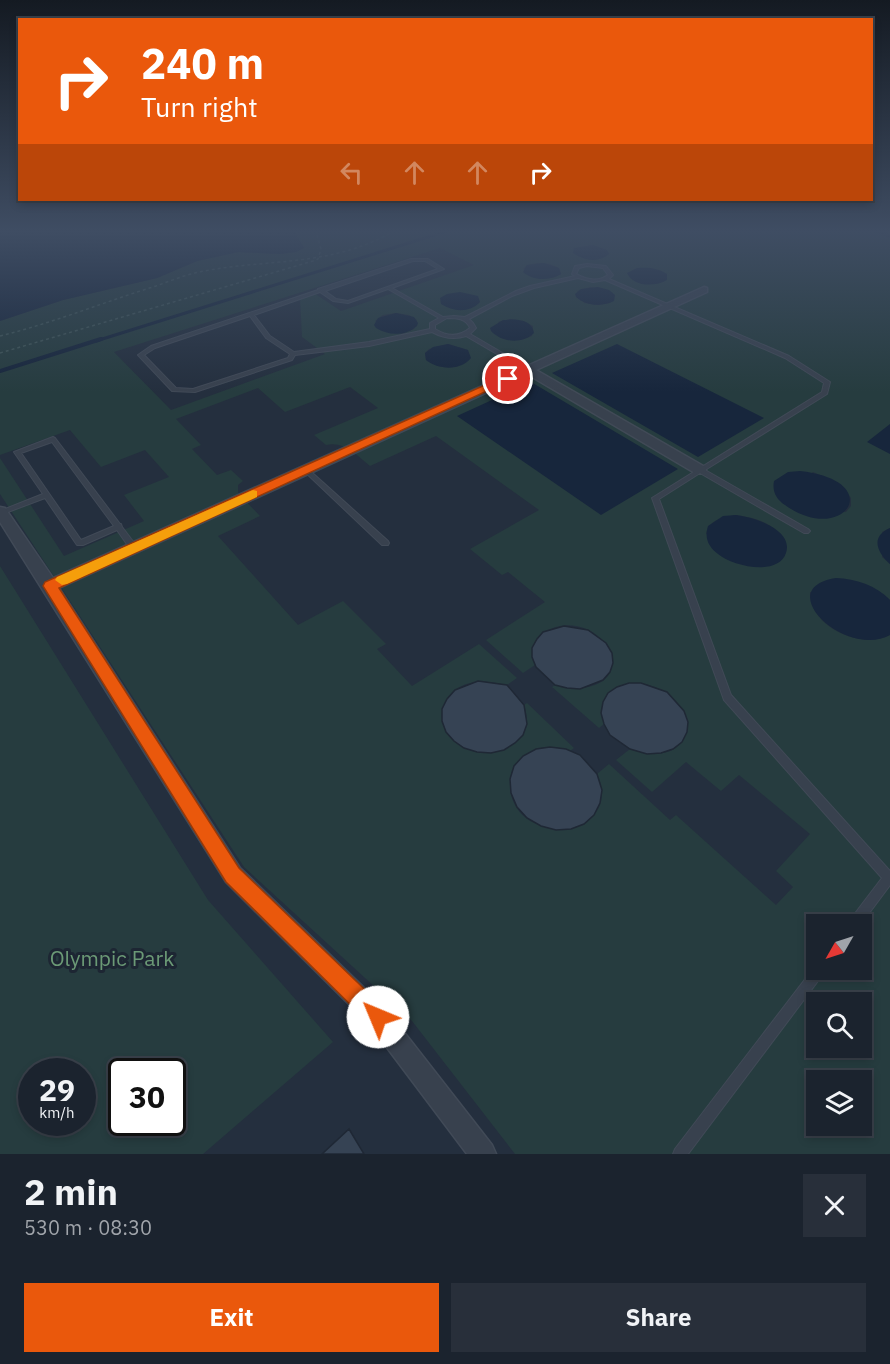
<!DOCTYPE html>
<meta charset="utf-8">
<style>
:root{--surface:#1b232e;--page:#282f3a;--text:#f1f3f6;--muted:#a0a4aa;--line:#39404a;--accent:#ea580c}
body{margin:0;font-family:"IBM Plex Sans",sans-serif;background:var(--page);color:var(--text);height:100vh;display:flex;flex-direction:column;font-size:22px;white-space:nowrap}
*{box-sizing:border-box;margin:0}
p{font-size:20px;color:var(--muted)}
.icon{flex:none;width:33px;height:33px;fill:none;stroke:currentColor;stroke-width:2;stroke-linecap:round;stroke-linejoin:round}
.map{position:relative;height:1154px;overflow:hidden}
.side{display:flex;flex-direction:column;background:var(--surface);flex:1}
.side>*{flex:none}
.guide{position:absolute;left:18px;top:18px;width:855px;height:183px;border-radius:0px;box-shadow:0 3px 9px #0003,0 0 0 2px var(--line);background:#ea580c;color:#fff;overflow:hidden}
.needle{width:39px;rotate:231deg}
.buttons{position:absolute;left:806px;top:914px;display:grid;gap:12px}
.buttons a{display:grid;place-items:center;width:66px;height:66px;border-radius:0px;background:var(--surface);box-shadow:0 3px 9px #0003,0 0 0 2px var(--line);font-size:30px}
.speed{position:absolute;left:18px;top:1058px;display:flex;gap:12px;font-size:30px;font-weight:700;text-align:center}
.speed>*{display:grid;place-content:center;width:78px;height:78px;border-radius:50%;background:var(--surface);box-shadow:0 3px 9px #0003,0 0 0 2px var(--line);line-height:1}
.speed small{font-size:15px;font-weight:400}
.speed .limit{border:3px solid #111;border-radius:9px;background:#fff;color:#111}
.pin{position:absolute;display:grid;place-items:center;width:51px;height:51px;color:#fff;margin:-26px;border:3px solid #fff;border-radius:50%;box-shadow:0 2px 6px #0007}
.me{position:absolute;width:66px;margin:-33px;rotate:315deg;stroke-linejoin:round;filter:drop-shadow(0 0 4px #0008)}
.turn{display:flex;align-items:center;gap:21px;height:126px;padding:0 24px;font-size:27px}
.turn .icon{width:78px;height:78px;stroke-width:2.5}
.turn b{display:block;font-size:42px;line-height:51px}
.lanes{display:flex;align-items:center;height:57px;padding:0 24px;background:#0003;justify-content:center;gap:30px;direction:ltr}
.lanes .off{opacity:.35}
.round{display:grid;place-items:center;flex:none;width:63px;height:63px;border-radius:0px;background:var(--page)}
.summary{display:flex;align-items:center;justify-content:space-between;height:102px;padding:0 24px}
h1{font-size:36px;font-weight:700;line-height:45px}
.button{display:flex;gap:12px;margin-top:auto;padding:12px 24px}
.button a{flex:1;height:69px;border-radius:0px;background:var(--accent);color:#fff;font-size:24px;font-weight:700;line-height:69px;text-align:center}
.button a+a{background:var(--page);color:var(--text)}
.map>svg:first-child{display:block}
.green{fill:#263c3f;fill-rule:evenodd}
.water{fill:#17263c}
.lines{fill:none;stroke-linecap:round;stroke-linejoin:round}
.stream-far1{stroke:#17263c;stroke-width:3}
.stream{stroke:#17263c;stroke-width:4}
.building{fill:#364354;stroke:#1f2835;stroke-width:1.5}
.service-casing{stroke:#414a57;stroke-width:2}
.minor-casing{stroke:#414a57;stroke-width:3}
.path{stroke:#3f5557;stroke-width:1.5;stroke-dasharray:3 3;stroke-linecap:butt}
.service{fill:#38414e;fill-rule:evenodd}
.minor{fill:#38414e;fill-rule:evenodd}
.route{fill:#ea580c;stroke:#983908;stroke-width:1.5}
.slow{fill:#f59e0b}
.labels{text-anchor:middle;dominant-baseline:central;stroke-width:6;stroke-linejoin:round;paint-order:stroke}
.near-park-label{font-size:21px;fill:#6b9a76;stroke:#1d2633}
</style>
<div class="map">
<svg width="890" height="1154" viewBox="0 0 890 1154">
<rect width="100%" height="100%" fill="#242f3e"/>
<path class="green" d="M294 231H890V528L882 532V557L890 564V600L887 597 810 592C809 627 862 650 890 635V1154H515L412 1021 244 867 0 494V458L64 556 144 521 124 495 169 477 145 450 101 467 70 430 0 455V321L63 300 157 278 197 261 238 252 279 254 295 252 303 248ZM440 248 474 265 341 311 314 293 300 298 302 337 325 354 171 410 114 352ZM537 263 550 264 559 268 561 274 553 278 523 269 527 265ZM591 287 613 293 610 303 598 305 584 303 577 291ZM396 313 409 315 417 320 414 329 402 334 375 321 383 315ZM510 319 523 321 533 326 532 336 521 340 498 322ZM448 344 468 350 457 367H442L426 360 425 353 429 349ZM350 387 378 408 314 435 326 445C345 441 356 455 370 466L436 436 539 510 470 549 502 575 508 572 545 602 486 640 523 673 535 665 532 648C538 635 546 629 560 626 607 618 638 682 582 688 574 689 564 686 555 685L552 687 599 728 604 724C591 670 671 670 688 722 686 727 685 735 682 740 674 758 645 755 630 749L616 760 652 792 686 762 721 791 739 775 810 834 776 871 793 887 776 905 676 815 670 820 609 764 597 774C627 839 508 850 510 782 510 767 521 756 534 750 544 746 559 746 570 751L574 748 527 703 524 705C543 756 456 770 443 724 440 713 443 702 451 694 466 678 487 681 507 685L517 678 479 644 412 686 377 649 386 644 343 601 298 625 218 536 260 516 238 493V485L243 481 231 470 217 475 192 449 201 445 176 419 258 388 285 412ZM813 472 838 483 851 498V506L846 512 802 514 781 502ZM736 515C758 518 777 524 786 545L706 534C710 519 722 518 736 515ZM816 924H861V969H816ZM816 1002H861V1047H816ZM816 1080H861V1125H816Z
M0 566 208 900 333 1042 203 1154H0ZM32 1071H82V1122H32ZM122 1071H172V1122H122Z"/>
<path class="water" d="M0 231H294L304 248 296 252 279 254 238 252 197 261 157 278 63 300 0 321Z
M593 245 607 250 609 254C599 263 584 261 573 253L574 248Z
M544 263 559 268 561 274C549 281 533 281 523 272L527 265Z
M637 268C648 267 658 268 667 274V280C655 287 633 287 627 273Z
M598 287 609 290 615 295 614 301C602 307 586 306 576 297L575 294 581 289Z
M460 292 478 296 480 302C470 313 453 312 441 304L440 298 447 294Z
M396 313 414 317 418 323 417 326C406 336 389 336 376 328L374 325 378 318Z
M503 320C515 319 532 319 534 333 523 344 502 343 491 331L490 328Z
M448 344 468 350 471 358C461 371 438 370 426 360L425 353 433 347Z
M617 344 764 418 698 457 552 373Z
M531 382 678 469 601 515 457 416Z
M890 424V454L867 442Z
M800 471C889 481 843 547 785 505 776 499 772 491 774 481L788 472Z
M736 515C752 517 794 529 786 553 778 577 732 566 718 554 709 547 704 539 708 526L723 516Z
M890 528V564C877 552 870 537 890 528Z
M836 578C856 579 876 585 890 600V635C846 659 770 588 836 578Z"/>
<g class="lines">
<path class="stream-far1" d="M875 231 890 236
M96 341 447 231"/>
<path class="stream" d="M0 371 101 339"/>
</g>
<path class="building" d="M564 626 588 630 606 643 612 653 613 663 610 672 603 680 580 689 567 688 555 685 536 667 532 657V648L537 639 543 632Z
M478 681 507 685 524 705 527 724 523 735 515 743 504 750 491 753 477 752 464 748 454 741 446 732 442 721V709L447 699 455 690Z
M629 683H641L667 692 684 711 688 722 687 732 682 742 673 749 661 753 647 754 630 749 610 735 604 724 601 713 603 702 608 693 617 687Z
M550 747 566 749 580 755 597 774 602 790 600 803 594 815 584 824 571 829 556 830 541 826 527 818 517 807 511 793 510 779 514 766 523 756 536 749Z
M349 1129 364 1154H322Z"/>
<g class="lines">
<g class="service-casing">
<path id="service" d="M411 259H428L444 269 392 288 443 317 454 316 465 317 516 291 530 286 575 276 572 274 575 266 587 264 606 266 613 275 609 279 789 356 830 382 827 394 705 470 808 529 810 531 808 533H804L700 473 659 499 731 695 890 871V885L861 924H849L850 920 882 878 724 700 652 498 822 392 824 383 785 358 605 280 593 282 578 278 534 288 512 296 469 319 473 323 476 328 470 334 530 369V371L528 372 466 336C454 340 443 338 432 332L369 346 295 355 292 360 195 392 172 391 138 355 151 346 318 290V289ZM413 261H425L438 269 348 301 336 299 325 291ZM587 266 603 268 608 275C598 282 587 280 576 274L579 268ZM388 289 439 318 430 323V329L369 342 294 352 270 336 254 315 320 292 333 301 348 303ZM250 316 266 338 290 354 288 358 193 389 176 388 144 355 155 348ZM447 318C456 318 466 318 470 328 459 337 448 337 435 329V325Z
M53 437 55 438 120 524H121L122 527 138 548 137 550H131L117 530 83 545H77L45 498 0 515V511L43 494 14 452ZM52 442 114 526 81 540 21 453Z
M306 468 308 469 388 541 389 543 388 545H382L304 471 303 470Z
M816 965V969H826L824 973 688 1154H673L675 1149Z"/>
</g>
<g class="minor-casing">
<path id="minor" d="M704 287 707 288V292L536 370 705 467 706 470 705 473H695L527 374 59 588 240 868 386 1009 492 1145 496 1154H467L370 1025 226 882 0 522V507L5 508 53 578Z"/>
</g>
<path class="path" d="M0 336C53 323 104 302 156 286 170 281 185 275 199 272 267 258 330 268 394 231
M0 353 313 261 318 259 321 249 316 231"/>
<use href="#service" class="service"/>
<use href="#minor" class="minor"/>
</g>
<linearGradient id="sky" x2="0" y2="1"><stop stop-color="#141a22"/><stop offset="0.59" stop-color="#3f4d63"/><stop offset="1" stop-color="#3f4d63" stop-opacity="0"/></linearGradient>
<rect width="890" height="392" fill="url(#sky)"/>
<path class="route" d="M505 376 513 379 59 588 239 868 386 1010 389 1017 386 1025 378 1028 371 1025 226 882 43 586 45 582Z"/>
<path class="slow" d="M253 490 257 491V497L67 584 62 585 55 580 57 577Z"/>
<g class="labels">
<g class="near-park-label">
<text x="112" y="958">Olympic Park</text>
</g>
</g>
</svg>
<div class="buttons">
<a><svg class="needle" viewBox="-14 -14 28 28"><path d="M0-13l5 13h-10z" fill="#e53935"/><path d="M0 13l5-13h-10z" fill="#a0a4aa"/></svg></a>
<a><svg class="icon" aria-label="search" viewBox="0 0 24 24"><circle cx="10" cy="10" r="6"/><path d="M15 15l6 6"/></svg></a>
<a><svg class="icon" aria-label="layers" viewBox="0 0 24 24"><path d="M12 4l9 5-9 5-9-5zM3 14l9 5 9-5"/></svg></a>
</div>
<div class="speed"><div>29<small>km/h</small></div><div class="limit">30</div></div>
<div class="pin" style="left:508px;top:379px;background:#d93025"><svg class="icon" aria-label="arrive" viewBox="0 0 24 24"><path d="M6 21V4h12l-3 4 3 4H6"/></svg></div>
<svg class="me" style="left:378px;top:1017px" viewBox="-20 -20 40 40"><circle r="19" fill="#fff"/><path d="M0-13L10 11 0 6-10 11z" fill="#ea580c"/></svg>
<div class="guide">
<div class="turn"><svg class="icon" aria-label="right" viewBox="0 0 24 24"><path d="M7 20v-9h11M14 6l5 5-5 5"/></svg><div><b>240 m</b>Turn right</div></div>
<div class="lanes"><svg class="icon off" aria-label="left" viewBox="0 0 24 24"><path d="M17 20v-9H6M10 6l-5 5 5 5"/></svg><svg class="icon off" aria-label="ahead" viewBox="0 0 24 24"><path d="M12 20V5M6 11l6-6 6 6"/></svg><svg class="icon off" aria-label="ahead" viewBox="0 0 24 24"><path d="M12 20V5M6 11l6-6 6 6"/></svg><svg class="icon" aria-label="right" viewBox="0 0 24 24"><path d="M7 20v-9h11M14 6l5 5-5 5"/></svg></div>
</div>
</div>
<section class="side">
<div class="summary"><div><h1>2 min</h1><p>530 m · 08:30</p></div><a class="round"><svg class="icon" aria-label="close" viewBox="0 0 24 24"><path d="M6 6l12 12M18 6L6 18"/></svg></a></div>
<div class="button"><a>Exit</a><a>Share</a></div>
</section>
